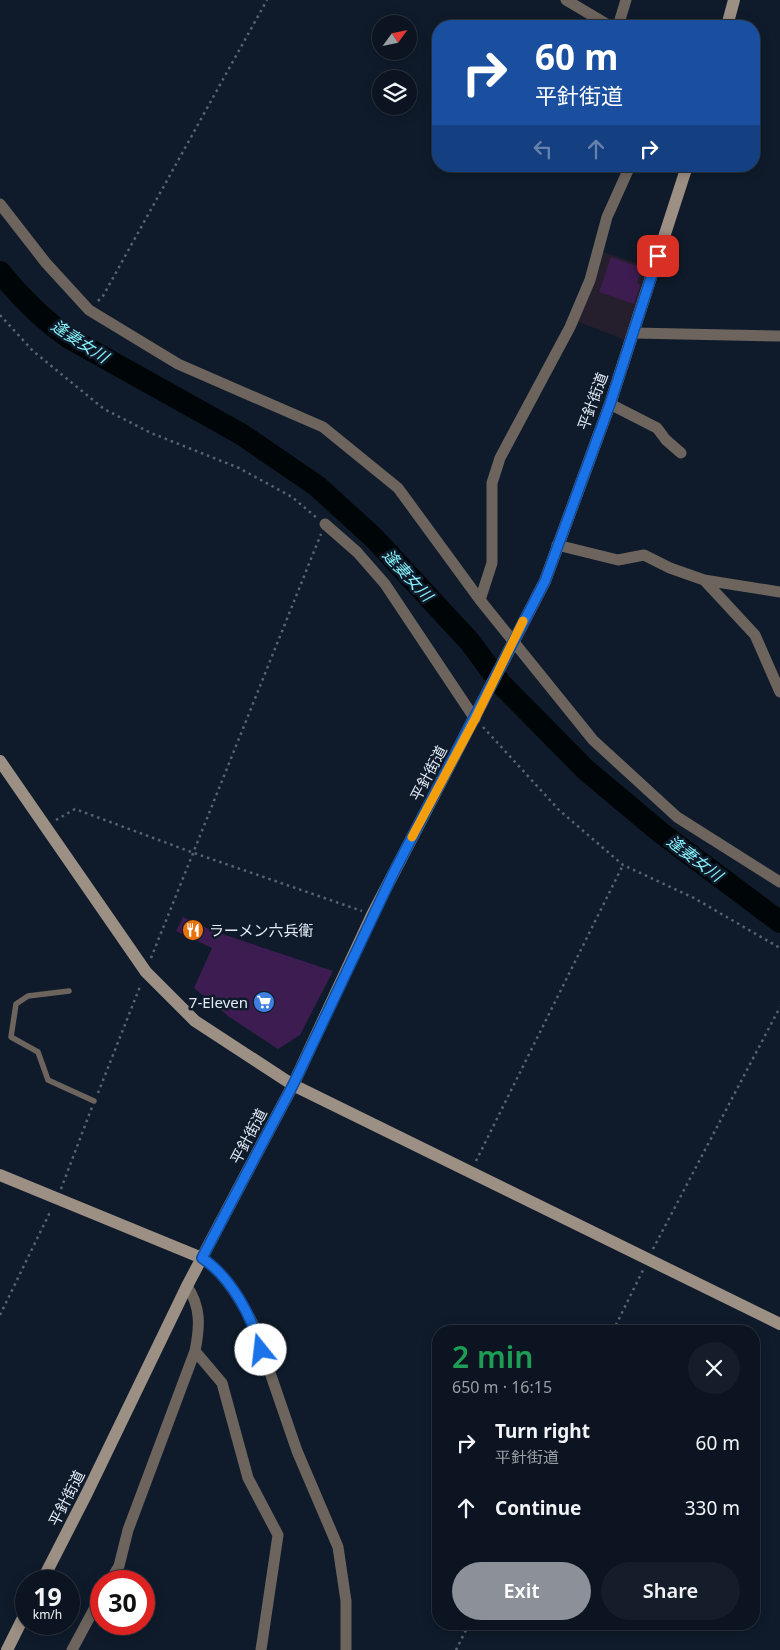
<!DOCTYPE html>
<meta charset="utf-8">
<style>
:root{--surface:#0b1420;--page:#141d29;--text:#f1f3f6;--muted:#9a9ea5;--line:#2b333e;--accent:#8c9099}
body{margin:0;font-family:"Noto Sans","Noto Sans JP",sans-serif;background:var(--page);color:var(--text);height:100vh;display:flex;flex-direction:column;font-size:19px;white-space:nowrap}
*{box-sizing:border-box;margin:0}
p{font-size:16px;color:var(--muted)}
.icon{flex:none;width:28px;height:28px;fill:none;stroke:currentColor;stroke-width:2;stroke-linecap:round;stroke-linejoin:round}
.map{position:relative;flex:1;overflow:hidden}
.sheet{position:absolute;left:432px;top:1325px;width:328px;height:305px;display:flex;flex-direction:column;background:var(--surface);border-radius:20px;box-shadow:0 2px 12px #0003,0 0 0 1px var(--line)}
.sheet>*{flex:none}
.top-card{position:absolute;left:432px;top:20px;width:328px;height:152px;border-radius:20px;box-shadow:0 2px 12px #0003,0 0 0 1px var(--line);background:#1a4fa0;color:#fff;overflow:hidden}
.needle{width:32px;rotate:57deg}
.tools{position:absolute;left:372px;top:15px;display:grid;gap:10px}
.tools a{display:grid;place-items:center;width:45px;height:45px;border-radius:50%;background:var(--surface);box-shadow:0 2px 12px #0003,0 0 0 1px var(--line);font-size:25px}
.speed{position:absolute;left:15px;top:1570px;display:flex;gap:10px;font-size:25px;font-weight:700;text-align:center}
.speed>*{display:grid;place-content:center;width:65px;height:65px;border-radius:50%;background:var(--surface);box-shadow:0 2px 12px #0003,0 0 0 1px var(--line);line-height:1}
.speed small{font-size:12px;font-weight:400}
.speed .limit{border:8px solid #d22;background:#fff;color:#111}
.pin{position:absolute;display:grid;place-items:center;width:42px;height:42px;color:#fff;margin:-21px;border-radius:10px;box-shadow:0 2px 8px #0006}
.me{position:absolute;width:55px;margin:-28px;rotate:344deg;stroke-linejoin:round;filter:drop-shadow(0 0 4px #0008)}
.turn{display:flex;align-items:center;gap:18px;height:105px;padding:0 20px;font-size:22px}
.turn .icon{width:65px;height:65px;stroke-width:2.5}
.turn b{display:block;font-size:35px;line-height:42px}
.lanes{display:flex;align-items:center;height:48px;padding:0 20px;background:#0003;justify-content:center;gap:25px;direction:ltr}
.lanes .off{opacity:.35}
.round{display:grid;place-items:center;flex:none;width:52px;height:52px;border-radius:26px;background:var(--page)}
.overview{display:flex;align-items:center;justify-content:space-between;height:85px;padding:0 20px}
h1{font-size:30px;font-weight:600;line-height:38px;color:#1e9e55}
.cta{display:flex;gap:10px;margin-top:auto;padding:10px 20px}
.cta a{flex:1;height:58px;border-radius:30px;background:var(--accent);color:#fff;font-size:20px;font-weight:600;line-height:58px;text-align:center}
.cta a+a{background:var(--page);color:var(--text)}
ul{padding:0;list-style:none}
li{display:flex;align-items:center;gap:15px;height:65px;padding:0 20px}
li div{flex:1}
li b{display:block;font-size:19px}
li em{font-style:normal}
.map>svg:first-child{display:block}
.commercial{fill:#251e2d}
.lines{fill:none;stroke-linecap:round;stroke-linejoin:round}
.river{stroke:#000607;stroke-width:22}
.building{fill:#3d1d51}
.path{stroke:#586371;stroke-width:2.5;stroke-dasharray:2.5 4;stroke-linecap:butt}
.lane{stroke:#6d645d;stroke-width:5.5}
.street{stroke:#6d645d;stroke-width:11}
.secondary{stroke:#9c8f83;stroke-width:12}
.route-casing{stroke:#114b97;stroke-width:12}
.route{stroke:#1a73e8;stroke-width:9}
.slow{stroke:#f59e0b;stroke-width:9}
.labels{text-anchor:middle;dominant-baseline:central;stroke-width:5;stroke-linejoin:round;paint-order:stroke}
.street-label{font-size:15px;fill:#e3ebf6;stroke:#0f1b2b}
.poi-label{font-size:15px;fill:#e3ebf6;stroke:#0f1b2b;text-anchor:start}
.water-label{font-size:16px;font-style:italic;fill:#86f2fb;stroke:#0f1b2b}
</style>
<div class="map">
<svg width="780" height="1650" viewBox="0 0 780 1650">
<rect width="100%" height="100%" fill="#0f1b2b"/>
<path class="commercial" d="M603 252 650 268 628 341 576 321Z"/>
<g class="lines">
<path class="river" d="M0 272C21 298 42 319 69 338L241 434 317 486 374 538 470 642 501 684 586 770 660 832 780 922"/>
</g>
<path class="building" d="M611 257 642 268 637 283 640 285 634 304 599 292Z
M183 917 213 931 333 971 300 1035 278 1049 228 1016 194 988 212 948 176 931Z"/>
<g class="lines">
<path class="path" d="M98 301 103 296 267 0
M0 315 33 351 104 409 151 433 239 468 292 497 317 518
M483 727 559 810 623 865 694 898 780 948
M56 820 75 809 194 853 362 911
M151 958 321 534
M98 1093 141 984
M476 1161 623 865
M61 1189 92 1107
M653 1249 780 1007
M0 1315 51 1210
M613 1331 643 1270
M456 1650 469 1624"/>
<path class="lane" d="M69 991 28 996 16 1004 11 1037 38 1052 48 1080 94 1101"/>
<path class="street" d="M566 0 610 26
M618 26 626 0
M0 204 46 263 89 310 178 364 323 427 398 488 480 600 593 740 677 817 780 882
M634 333 780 336
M610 404 657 428 666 440 681 453
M325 524 357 552 385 584 475 719
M557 545 618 560 644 555 670 568 704 580 780 592
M704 580 755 635 780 692
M480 600 492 563V483L500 458 570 327 590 280 607 217 630 166
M202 1258C225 1273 242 1302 254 1326L297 1451 338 1547 346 1601V1650
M195 1351 222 1383 248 1478 278 1535 261 1650
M110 1581 119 1566 128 1530 195 1351C200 1326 201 1307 187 1286
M72 1650 101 1596"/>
<path class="secondary" d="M727 26 734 0
M0 761 146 972 195 1021 293 1085 780 1324
M0 1175 202 1258
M42 1581 87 1493 187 1286 293 1085 372 915 545 581 610 404 687 166
M7 1650 26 1612"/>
</g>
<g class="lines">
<g class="route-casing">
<path id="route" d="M261 1350C252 1317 232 1278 202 1258L293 1085 394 872 545 581 610 404 658 256"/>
</g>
<use href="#route" class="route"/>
<path class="slow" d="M412 837 475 719 523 621"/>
</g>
<defs>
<g id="restaurant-disc" transform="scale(1.125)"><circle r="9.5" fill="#e8710a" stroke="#0f1b2b"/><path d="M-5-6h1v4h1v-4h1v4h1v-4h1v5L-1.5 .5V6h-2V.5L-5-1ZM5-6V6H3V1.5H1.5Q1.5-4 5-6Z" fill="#fff"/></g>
<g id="supermarket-disc" transform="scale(1.125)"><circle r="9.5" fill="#3f7fe0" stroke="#0f1b2b"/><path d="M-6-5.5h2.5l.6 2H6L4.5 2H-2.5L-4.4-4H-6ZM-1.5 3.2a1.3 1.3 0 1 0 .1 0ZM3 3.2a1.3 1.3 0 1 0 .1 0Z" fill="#fff"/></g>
</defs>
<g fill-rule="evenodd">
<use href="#restaurant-disc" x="193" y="930"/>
<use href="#supermarket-disc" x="264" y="1002"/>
</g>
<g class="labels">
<g class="street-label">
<text transform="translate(592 401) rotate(-70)">平針街道</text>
<text transform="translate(428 773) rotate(-62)">平針街道</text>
<text transform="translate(248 1136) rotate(-62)">平針街道</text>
<text transform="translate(66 1498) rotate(-63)">平針街道</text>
</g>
<g class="poi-label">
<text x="209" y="930">ラーメン六兵衛</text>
<text x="248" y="1002" text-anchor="end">7-Eleven</text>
</g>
<g class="water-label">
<text transform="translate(80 341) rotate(33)">逢妻女川</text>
<text transform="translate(408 575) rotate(47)">逢妻女川</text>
<text transform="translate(695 858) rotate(37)">逢妻女川</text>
</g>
</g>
</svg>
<div class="tools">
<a><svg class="needle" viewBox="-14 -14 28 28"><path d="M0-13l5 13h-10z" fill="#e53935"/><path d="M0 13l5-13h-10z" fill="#9a9ea5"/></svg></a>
<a><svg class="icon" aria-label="layers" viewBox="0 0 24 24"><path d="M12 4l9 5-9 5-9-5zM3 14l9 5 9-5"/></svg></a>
</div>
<div class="speed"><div>19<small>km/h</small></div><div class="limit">30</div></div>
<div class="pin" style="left:658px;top:256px;background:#d93025"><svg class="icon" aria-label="arrive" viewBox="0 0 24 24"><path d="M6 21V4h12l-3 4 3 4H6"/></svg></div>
<svg class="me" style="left:261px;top:1350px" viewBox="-20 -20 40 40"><circle r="19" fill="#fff"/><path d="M0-13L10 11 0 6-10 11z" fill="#1a73e8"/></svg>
<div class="top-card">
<div class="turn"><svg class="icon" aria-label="right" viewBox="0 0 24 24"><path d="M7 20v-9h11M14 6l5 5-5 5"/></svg><div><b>60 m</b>平針街道</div></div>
<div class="lanes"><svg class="icon off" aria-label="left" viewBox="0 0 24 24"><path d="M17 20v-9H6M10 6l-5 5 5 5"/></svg><svg class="icon off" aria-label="ahead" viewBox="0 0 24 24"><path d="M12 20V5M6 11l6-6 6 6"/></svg><svg class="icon" aria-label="right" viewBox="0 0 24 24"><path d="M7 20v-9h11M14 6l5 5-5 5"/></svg></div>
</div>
<section class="sheet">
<div class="overview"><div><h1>2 min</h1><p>650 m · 16:15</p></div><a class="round"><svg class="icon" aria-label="close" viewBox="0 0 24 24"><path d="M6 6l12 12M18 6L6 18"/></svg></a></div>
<ul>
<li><svg class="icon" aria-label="right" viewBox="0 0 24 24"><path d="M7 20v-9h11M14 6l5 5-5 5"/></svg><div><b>Turn right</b><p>平針街道</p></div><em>60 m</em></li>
<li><svg class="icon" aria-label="ahead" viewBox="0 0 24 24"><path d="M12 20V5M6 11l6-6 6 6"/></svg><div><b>Continue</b></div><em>330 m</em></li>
</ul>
<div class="cta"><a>Exit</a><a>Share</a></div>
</section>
</div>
